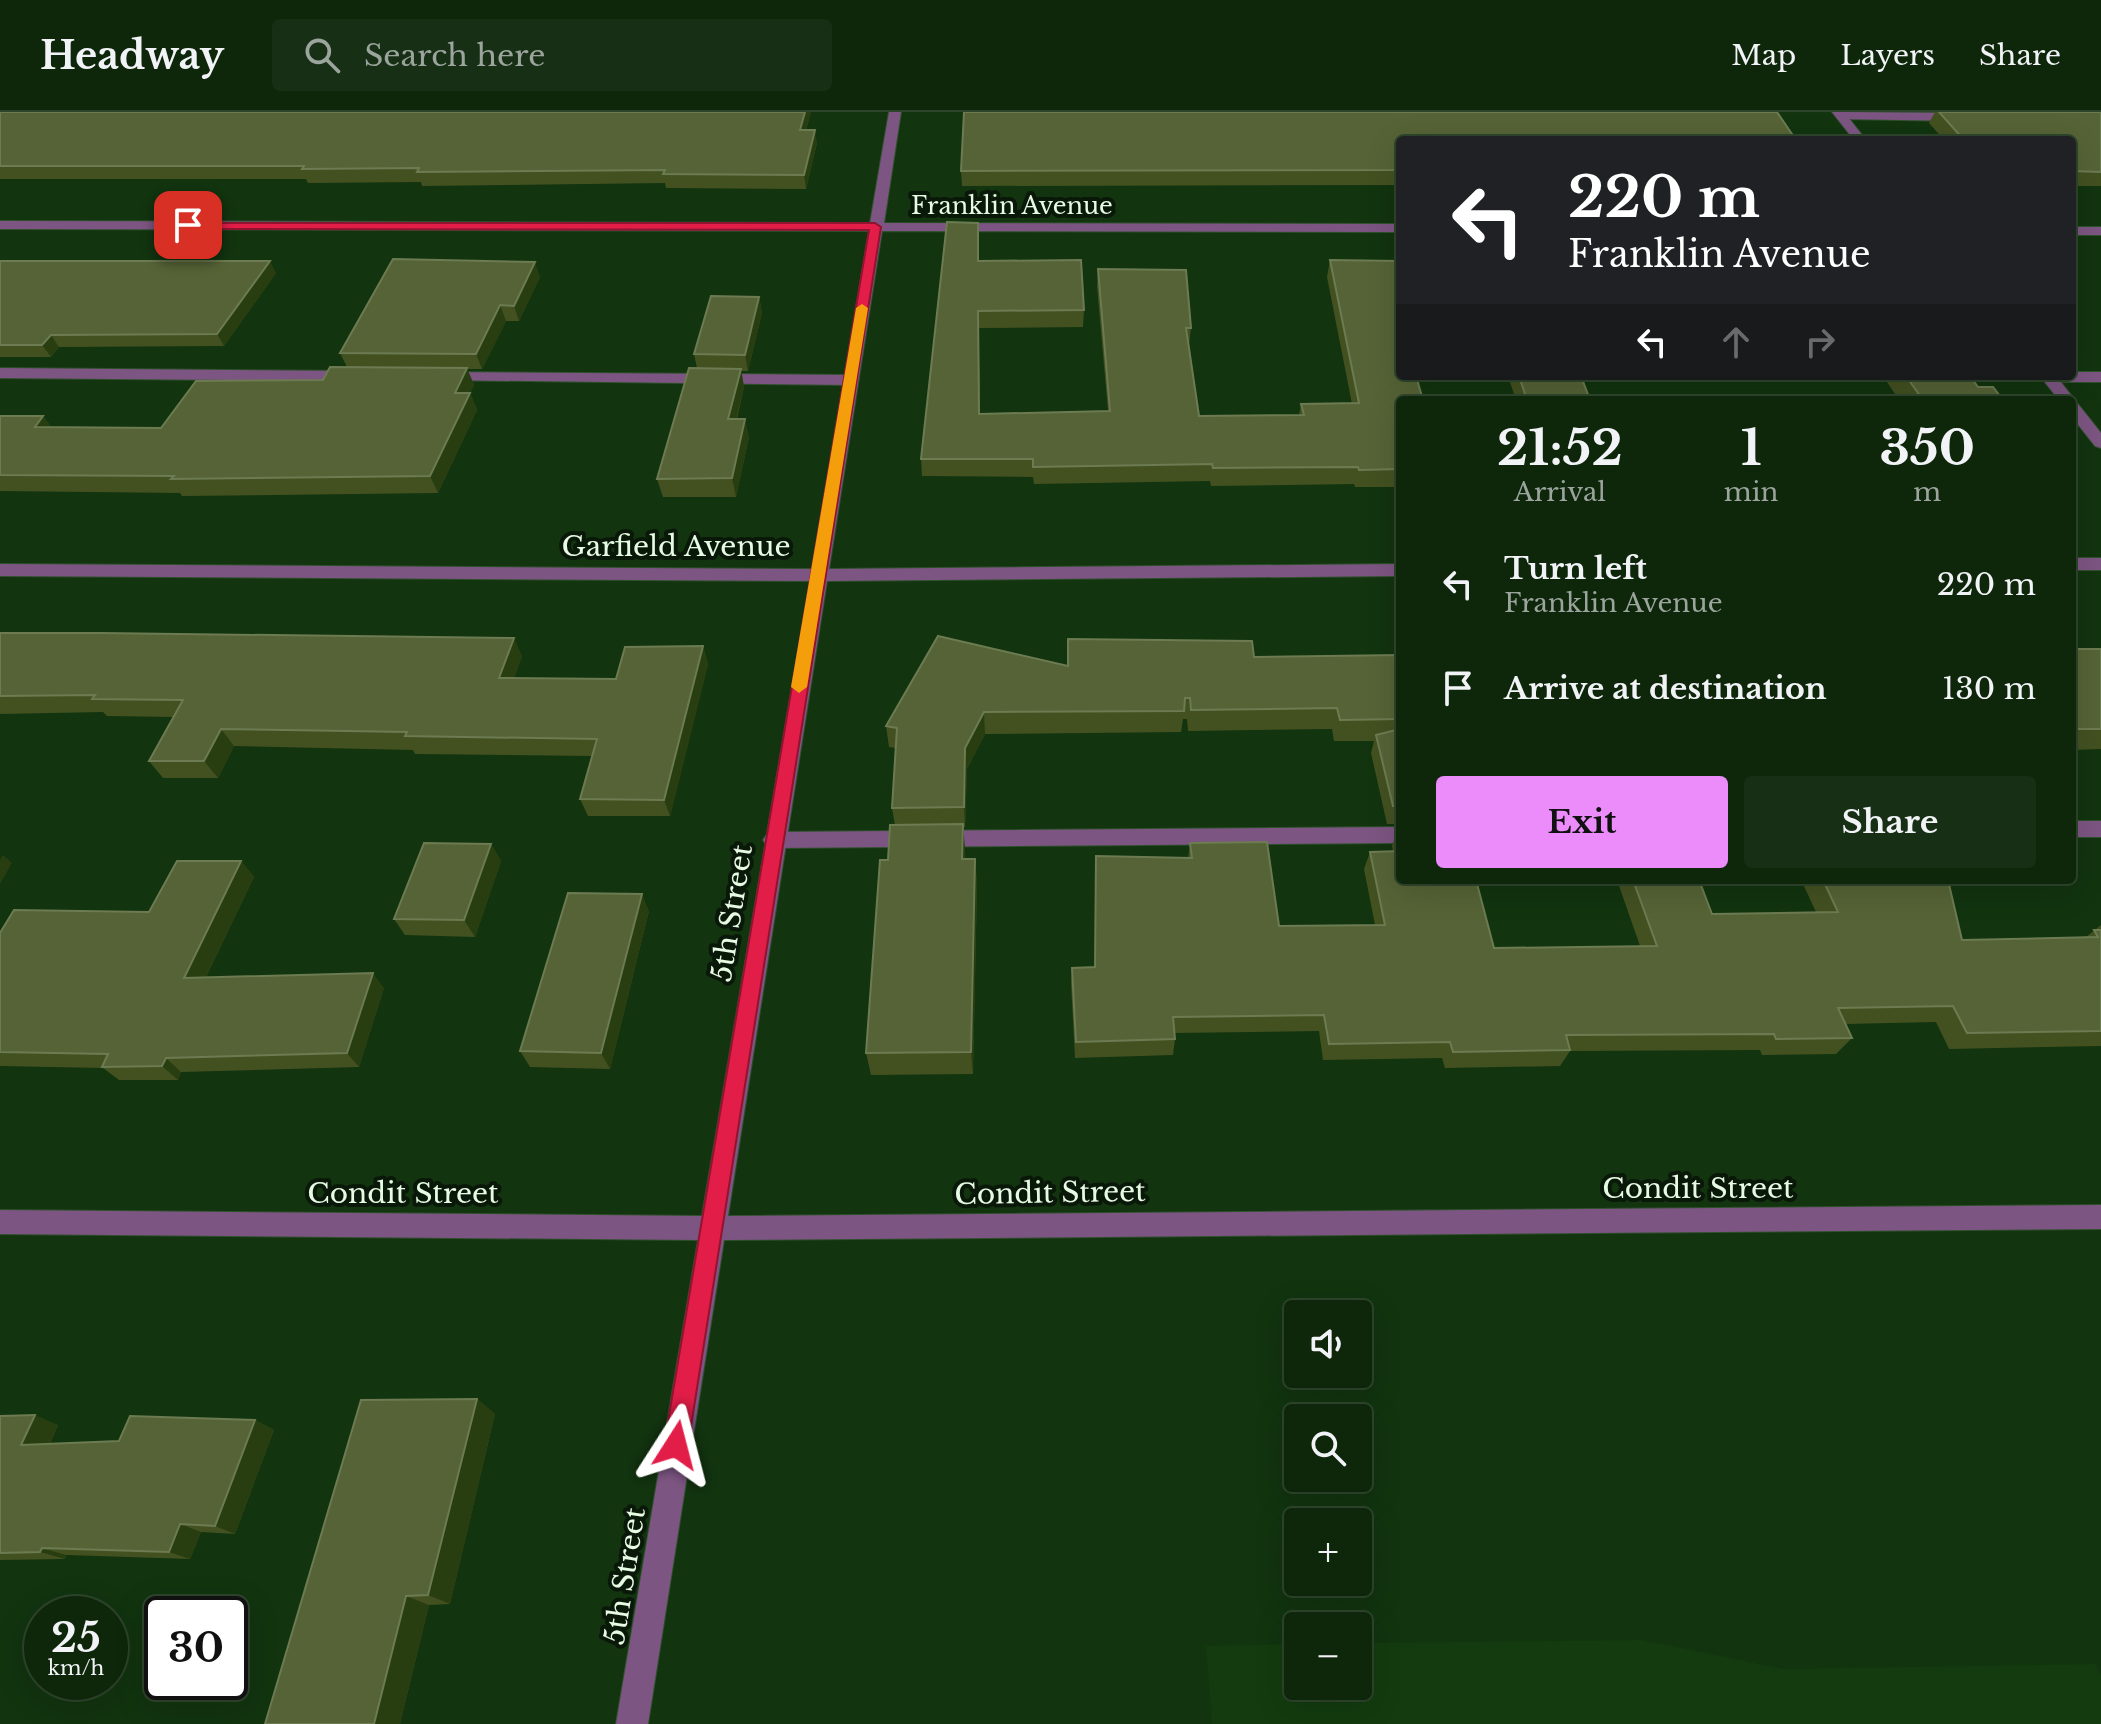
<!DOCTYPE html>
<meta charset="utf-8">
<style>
:root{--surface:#0e270b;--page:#172f14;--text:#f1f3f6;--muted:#9ba59d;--line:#2e442c;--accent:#ec8cfb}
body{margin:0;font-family:"Libre Baskerville",serif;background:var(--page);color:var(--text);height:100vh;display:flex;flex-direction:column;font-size:30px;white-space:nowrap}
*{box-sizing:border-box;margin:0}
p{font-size:26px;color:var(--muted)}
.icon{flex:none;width:44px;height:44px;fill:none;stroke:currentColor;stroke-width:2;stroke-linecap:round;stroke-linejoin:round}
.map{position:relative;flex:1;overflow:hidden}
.side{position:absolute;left:1396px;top:284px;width:680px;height:488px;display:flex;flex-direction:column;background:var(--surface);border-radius:8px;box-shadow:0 8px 32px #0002,0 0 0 2px var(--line)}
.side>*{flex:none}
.hud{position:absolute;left:1396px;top:24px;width:680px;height:244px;border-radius:8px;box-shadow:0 8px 32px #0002,0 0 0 2px var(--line);background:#202124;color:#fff;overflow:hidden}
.buttons{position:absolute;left:1284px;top:1188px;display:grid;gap:16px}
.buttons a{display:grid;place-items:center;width:88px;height:88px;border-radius:8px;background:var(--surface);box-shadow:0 8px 32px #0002,0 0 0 2px var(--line);font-size:40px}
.speed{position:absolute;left:24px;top:1484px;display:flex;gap:16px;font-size:40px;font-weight:700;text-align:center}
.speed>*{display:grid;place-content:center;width:104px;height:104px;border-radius:50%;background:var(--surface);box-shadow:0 8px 32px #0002,0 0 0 2px var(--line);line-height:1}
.speed small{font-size:20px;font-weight:400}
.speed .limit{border:4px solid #111;border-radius:12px;background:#fff;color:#111}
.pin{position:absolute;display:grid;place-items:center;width:68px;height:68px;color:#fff;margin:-34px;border-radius:16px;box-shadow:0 4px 12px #0006}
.me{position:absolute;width:88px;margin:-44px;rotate:9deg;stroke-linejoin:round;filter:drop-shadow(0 0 6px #0008)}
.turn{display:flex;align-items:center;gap:28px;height:168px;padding:0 40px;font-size:36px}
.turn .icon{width:104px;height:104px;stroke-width:2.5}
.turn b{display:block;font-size:56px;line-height:68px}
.lanes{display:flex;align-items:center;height:76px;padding:0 40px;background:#0003;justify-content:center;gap:40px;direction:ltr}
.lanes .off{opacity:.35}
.eta{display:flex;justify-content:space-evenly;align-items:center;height:136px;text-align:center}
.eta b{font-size:48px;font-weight:700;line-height:56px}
.primary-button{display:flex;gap:16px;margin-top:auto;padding:16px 40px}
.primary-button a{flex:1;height:92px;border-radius:8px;background:var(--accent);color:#111;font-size:32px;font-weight:700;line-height:92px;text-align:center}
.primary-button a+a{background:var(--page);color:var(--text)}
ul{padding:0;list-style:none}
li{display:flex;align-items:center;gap:24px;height:104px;padding:0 40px}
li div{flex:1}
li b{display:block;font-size:30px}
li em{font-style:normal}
header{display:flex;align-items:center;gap:48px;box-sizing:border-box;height:112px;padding:0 40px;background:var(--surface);border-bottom:2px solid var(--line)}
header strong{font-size:38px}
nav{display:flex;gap:44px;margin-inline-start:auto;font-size:28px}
.search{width:560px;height:72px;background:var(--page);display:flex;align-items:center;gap:20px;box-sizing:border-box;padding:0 28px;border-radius:8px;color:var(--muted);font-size:30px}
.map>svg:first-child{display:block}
.built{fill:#133b0f}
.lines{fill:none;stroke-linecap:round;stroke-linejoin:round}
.service-casing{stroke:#30502d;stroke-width:2}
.minor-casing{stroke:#30502d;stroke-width:2}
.service{fill:#7c5582;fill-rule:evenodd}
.minor{fill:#7c5582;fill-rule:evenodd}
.wall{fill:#435121}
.shaded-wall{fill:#283e11}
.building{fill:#556336;stroke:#6c7b51;stroke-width:2}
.route{fill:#e11d48;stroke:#92132f;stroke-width:2}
.slow{fill:#f59e0b}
.labels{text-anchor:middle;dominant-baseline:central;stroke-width:8;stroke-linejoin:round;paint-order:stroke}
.far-street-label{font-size:24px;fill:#e7fbe4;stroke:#091808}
.street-label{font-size:28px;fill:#e7fbe4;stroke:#091808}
</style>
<header>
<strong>Headway</strong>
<div class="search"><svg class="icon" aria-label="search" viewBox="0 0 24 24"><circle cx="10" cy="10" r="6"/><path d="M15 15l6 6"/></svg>Search here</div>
<nav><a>Map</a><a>Layers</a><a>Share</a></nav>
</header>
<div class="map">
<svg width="2101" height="1612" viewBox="0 0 2101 1612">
<rect width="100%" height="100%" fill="#12340f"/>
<path class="built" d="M1642 1528 1784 1557 2096 1552 2101 1563V1612H1212L1206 1534 1298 1532V1574H1358V1531Z"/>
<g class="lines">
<g class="service-casing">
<path id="service" d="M1842 0 1961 1 1967 5 1961 9 1838 7 1836 4Z
M0 256 355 259 363 264 355 269 0 266Z
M441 260 850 263 858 268 850 273 436 268V262Z
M2072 260H2101V270H2048L2040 265 2072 264Z
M2072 709H2101V725H2072Z
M1400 715V731L774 736 767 734 763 728 767 722 774 720Z"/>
</g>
<g class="minor-casing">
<path id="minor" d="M889 0H901L884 111 1400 112V120L882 119 829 457 1400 452V464L827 469 728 1104 2101 1093V1117L724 1128 648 1612H616L698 1128 0 1122V1098L702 1104 810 469 0 464V452L812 457 869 119 0 117V109L870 111Z
M1832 0H1844L1866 28H1854Z
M2072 115H2101V123H2072Z
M2040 264H2056L2075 288 2073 291 2078 292 2101 321V336L2095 334 2072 305V288H2059Z
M2072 446H2101V458H2072Z"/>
</g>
<use href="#service" class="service"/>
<use href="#minor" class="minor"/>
</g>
<path class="wall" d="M0 0H811L806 18 817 31 806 77 666 76 665 71 422 74 421 70 308 71 306 67H0Z
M1935 0H2101V74H2072V28H1944L1929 11Z
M1400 28V73L962 74 961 59Z
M1330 148 1400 288V375H1355L1354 372 1211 374 1210 369 1034 372 1033 365 922 364 921 347 978 149 1084 198 1083 215 979 216 980 302 1108 299 1097 174 1098 157 1191 216 1189 233 1199 304 1299 303 1301 292H1352L1327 165Z
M0 149 276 161 224 234 59 235 51 245H0Z
M540 165 519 209H506L482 257H467L474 273 470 281 477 298 438 381 182 384 180 381 0 379V304H43L51 315 161 316 323 268 347 255 340 241Z
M759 185 762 201 748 259H741L744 275 737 307 749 325 736 385H663L657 367 697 256 694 242Z
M1508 264H1581L1590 288H1516Z
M1883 264H1970L1978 275 2003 288H1899Z
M0 521 522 544 514 566 616 567 703 534 708 552 670 704H588L580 687 592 644 415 642 413 638 234 634 218 666H163L149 649 174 605 107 604 103 600 0 602Z
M1068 527 1254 545 1400 543V712H1387L1371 641 1374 629H1334L1332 617 1188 619 1187 607H1183L1181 620 985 622 967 657 965 715 963 716 965 747H975L977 772 973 962 871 963 866 941 888 748 895 713 892 696 896 636 889 635 886 614 1067 554Z
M2072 537H2101V637L2072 638Z
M1398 716H1400V768L1494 836 1640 834 1617 768H1699L1712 802 1816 800 1803 772 1806 768H1948L1962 828 2086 825 2101 813V934L1949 937 1936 910 1845 912 1852 926 1836 942 1762 943 1760 938 1570 939 1560 954 1445 956 1442 946 1323 948 1319 919 1174 921 1175 927 1173 943 1075 946 1071 872 1072 856 1094 855 1188 746 1190 731 1279 814 1375 813 1364 757 1370 740 1393 739 1392 734Z
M491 732 501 749 475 825 405 823 394 807Z
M241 749 254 765 206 865 384 876 359 955 181 960 178 968H119L103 956 0 954V821L149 800Z
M649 799 610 957 530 955 520 939Z
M477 1287 495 1302 450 1492 429 1493 400 1612H265Z
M0 1304 58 1313 50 1332 119 1329 255 1308 274 1318 235 1422 201 1420 190 1447 66 1443 65 1447 0 1448Z"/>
<path class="shaded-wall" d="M805 0H811L802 31 800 18Z
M815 18 817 31 806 77 804 63Z
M270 149 276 161 224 234 217 222Z
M535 150 540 165 519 209 514 194Z
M759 185 762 201 748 259 745 243Z
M500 193 506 209 482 257 476 242Z
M51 223 59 235 51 245 42 233Z
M467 256 474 273 462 297 455 281Z
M741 257 744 275 732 325 728 307Z
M470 281 477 298 438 381 430 364Z
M43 304 55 321 35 315Z
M745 307 749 325 736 385 732 366Z
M514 526 522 544 507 584 499 566Z
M703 534 708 552 670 704 664 688Z
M984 600 985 622 967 657 965 715 964 695 965 636Z
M221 617 234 634 218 666 204 649Z
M963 712 965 737 964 772 962 747Z
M491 732 501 749 475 825 464 808Z
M3 743 12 751 0 772V748Z
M975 747 977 772 973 962 971 940Z
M241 749 254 765 198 881 184 866Z
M642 782 649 799 610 957 601 941Z
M373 861 384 876 359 955 347 941Z
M166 946 181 960 178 968 162 954Z
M477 1287 495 1302 450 1492 428 1483Z
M35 1303 58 1313 45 1343 21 1333Z
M255 1308 274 1318 235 1422 215 1414Z
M180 1412 201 1420 190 1447 169 1440Z
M42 1436 66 1443 65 1447 40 1440Z
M406 1484 429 1493 400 1612H374Z"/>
<path class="building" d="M0 0H805L800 18H815L804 63 663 62 665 58 417 60 419 56 302 57 304 54H0Z
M964 0H1777L1796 28H1400V58L961 59Z
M1939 0H2101V60L2072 59V28H1964Z
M947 110 978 111V149L1081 148 1084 198 978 199 979 302 1110 299 1098 157 1186 158 1191 216H1186L1199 304 1304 303 1301 292 1359 291 1330 148 1400 149V264H1416L1423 288H1400V357L1359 358 1358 355 1213 356 1212 352 1033 355V347H921Z
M393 147 535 150 514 194 500 193 476 242 340 241Z
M0 149H270L217 222 51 223 42 233H0Z
M711 184 759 185 745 243 694 242Z
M330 255 467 256 455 281H470L430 364 171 367 174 364 0 363V304H43L35 315 161 316 196 269 323 268Z
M689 256 741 257 728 307H745L732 366 657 367Z
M1519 264H1581L1590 288H1527Z
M1906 264H1970L1978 275H1993L2003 288H1923Z
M0 521H101L514 526 499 566 616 567 625 535 703 534 664 688 580 687 597 627 405 624 407 620 221 617 204 649H149L183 588 92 587 95 583 0 584Z
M938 524 1068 554V527L1252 529 1254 545 1400 543V607L1340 608 1337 596 1191 598 1190 586H1185L1184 599 984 600 965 636 964 695 892 696 897 616 886 614Z
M2072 537H2101V617H2072Z
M1400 617V694H1393L1376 623Z
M963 712 962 747H975L971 940 866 941 880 748H888L890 713Z
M1267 730 1279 814 1385 813 1370 740 1400 739V768H1476L1494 836 1657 834 1633 768H1699L1712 802 1838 800 1823 768H1948L1962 828 2098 825 2094 818H2101V919L1967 921 1953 894 1838 896 1852 926 1776 927 1774 922 1566 923 1570 938 1453 940 1450 930 1329 932 1324 903 1173 905 1175 927 1076 930 1072 856 1095 855 1096 744 1192 746 1190 731Z
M424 731 491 732 464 808 394 807Z
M177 749H241L184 866 373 861 347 941 166 946 162 954 102 955 108 942 0 940V821L14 798 149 800Z
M568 781 642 782 601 941 520 939Z
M477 1287 428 1483 406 1484 374 1612H265L361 1288Z
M35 1303 21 1333 119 1329 130 1304 255 1308 215 1414 180 1412 169 1440 42 1436 40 1440 0 1441V1304Z"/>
<path class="route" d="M184 111H875L881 115 688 1333 684 1341 676 1345 668 1341 664 1333 869 118 188 117 182 113Z"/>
<path class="slow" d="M862 192 868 196 807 575 799 581 791 575 856 196Z"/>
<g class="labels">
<g class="far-street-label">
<text x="1012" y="93">Franklin Avenue</text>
</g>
<g class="street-label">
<text x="676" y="434">Garfield Avenue</text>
<text transform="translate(732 801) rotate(-81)">5th Street</text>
<text x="1698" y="1076">Condit Street</text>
<text x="403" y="1081">Condit Street</text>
<text transform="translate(1050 1081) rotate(-1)">Condit Street</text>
<text transform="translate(625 1464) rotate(-81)">5th Street</text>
</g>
</g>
</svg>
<div class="buttons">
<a><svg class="icon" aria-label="sound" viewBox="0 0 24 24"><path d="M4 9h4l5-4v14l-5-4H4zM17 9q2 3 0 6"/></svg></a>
<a><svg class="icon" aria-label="search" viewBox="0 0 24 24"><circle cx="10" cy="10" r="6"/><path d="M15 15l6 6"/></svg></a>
<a>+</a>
<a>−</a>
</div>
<div class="speed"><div>25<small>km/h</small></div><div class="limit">30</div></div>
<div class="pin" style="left:188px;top:113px;background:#d93025"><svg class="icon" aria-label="arrive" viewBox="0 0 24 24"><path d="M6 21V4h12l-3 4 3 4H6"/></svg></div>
<svg class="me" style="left:676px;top:1333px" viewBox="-20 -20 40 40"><path d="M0-17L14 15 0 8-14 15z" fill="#e11d48" stroke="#fff" stroke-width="4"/></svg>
<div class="hud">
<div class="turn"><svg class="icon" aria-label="left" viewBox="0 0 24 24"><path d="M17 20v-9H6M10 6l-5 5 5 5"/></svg><div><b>220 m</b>Franklin Avenue</div></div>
<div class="lanes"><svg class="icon" aria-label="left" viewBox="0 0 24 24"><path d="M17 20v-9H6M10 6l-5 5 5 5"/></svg><svg class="icon off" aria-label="ahead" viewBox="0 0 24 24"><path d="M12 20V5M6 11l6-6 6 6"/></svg><svg class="icon off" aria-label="right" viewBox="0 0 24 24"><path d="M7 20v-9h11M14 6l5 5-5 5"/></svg></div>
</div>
<section class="side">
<div class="eta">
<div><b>21:52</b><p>Arrival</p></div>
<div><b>1</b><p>min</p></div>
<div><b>350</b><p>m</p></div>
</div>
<ul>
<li><svg class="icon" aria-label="left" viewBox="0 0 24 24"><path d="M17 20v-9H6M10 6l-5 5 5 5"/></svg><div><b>Turn left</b><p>Franklin Avenue</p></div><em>220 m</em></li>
<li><svg class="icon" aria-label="arrive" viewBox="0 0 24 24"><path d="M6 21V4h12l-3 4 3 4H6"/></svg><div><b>Arrive at destination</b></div><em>130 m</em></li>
</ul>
<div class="primary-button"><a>Exit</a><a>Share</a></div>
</section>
</div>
